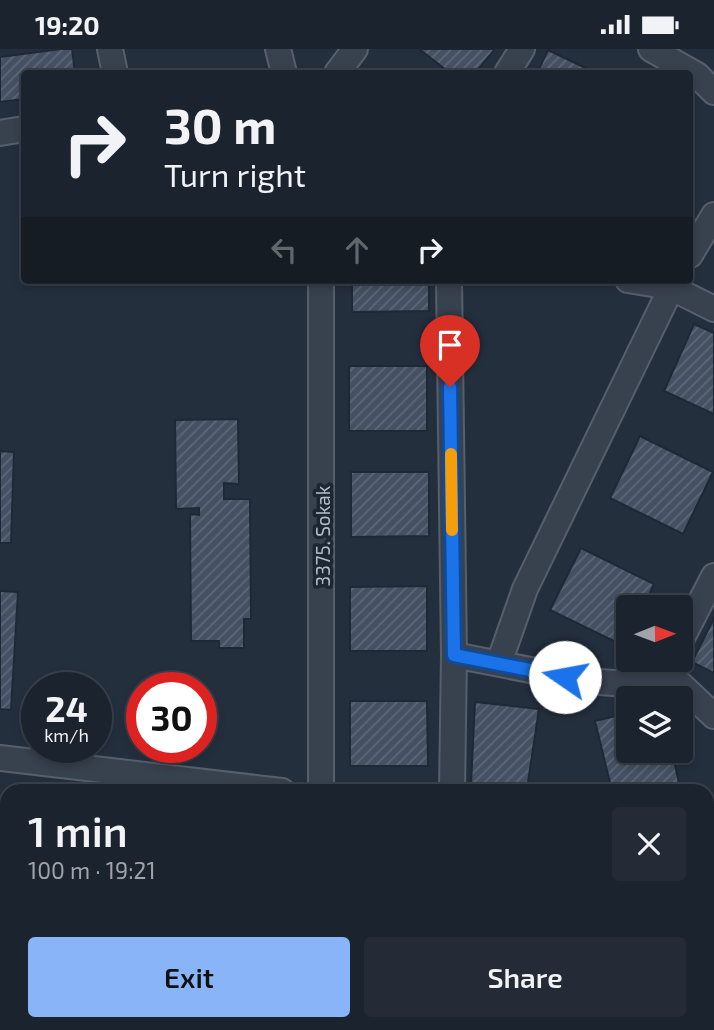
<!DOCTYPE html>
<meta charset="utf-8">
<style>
:root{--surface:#1b232e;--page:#242b36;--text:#f1f3f6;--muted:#a0a4aa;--line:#39404a;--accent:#8ab4f8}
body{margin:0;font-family:"Exo 2",sans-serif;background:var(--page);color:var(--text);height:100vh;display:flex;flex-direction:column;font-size:26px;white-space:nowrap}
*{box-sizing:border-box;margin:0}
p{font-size:23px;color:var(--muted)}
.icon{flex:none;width:38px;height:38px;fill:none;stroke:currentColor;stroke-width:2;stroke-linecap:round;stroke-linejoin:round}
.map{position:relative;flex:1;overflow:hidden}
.sheet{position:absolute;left:0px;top:735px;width:714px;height:247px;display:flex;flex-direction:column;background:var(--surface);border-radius:21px 21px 0 0;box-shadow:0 4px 10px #0003,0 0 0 2px var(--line)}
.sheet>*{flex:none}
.top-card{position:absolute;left:21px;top:21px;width:672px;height:214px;border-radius:7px;box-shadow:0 4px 10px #0003,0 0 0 2px var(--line);background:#1b232e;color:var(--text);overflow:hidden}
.needle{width:46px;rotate:89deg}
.controls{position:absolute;left:616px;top:546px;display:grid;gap:14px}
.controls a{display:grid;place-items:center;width:77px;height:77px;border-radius:7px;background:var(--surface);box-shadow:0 4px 10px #0003,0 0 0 2px var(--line);font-size:35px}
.speed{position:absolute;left:21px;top:623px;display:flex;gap:14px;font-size:35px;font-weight:700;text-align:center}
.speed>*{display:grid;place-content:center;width:91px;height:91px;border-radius:50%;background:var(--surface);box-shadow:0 4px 10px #0003,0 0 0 2px var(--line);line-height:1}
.speed small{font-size:18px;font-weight:400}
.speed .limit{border:10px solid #d22;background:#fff;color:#111}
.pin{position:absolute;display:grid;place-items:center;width:60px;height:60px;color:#fff;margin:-72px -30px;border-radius:50% 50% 50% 0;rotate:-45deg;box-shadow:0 0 7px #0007}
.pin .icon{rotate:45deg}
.me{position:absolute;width:77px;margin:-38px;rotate:282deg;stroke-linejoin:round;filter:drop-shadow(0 0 5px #0008)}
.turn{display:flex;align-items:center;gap:24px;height:147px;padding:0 28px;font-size:32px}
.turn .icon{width:91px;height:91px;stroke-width:2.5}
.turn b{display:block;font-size:49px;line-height:60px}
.lanes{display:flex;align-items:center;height:66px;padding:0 28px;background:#0003;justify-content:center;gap:35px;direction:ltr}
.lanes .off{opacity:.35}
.round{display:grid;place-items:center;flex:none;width:74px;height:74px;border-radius:7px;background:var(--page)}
.overview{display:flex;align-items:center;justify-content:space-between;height:119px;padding:0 28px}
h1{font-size:42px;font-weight:600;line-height:52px}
.primary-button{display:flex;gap:14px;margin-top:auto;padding:14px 28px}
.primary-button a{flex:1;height:80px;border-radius:7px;background:var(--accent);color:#111;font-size:28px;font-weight:600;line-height:80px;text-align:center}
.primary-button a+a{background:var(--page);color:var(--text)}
.status{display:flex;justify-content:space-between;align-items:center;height:49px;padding:0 35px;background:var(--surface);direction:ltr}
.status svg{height:19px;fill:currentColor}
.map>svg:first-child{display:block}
.building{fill:url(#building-hatch);stroke:#1f2835;stroke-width:2}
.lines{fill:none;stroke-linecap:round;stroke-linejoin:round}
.minor-casing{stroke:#565f6c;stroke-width:28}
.minor{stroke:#38414e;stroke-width:24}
.route-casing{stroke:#114b97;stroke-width:18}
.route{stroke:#1a73e8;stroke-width:12}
.slow{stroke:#f59e0b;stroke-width:12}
.labels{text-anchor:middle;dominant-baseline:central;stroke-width:7;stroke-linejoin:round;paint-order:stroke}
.street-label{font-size:19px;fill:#b4bcc9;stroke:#1d2633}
</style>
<div class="status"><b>19:20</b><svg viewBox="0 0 49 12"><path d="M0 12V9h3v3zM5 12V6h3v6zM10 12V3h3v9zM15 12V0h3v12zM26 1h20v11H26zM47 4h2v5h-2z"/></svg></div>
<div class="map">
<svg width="714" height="981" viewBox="0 0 714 981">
<defs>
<pattern id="building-hatch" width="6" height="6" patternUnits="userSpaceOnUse" patternTransform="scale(1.75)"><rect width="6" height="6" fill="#455162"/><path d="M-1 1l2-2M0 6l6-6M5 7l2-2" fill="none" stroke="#5d6877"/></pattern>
</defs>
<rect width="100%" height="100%" fill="#242f3e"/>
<path class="building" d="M61 0H72L75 24H24V50L0 53V8Z
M419 0H495L475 24H450Z
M548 1 596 24H537Z
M352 231H429V262L352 263Z
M694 275 714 284V365L664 342Z
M349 317H427V382H349Z
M238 370 239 435 224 434V450H250L251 570H244V599H219V592H191L190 465 199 466V459L176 460 175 371Z
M640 387 713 423 683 485 610 449Z
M0 402 14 403 11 494H0Z
M351 423H429V487L351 488Z
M581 499 654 535 643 558H628V588L624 597 550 561Z
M427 537V602H350V538Z
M0 542 18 543 11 661 0 660Z
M714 569V624L692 613Z
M350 652H427L428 717H350Z
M475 653 539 660 527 740 471 735Z
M628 664V702H672L679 734 648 742H612L595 672Z"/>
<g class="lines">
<g class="minor-casing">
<path id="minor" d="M110 0 115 24
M278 0 284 24
M651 0 697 26 714 43
M337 24 355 0
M507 24 522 0
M0 84 24 80
M690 206 714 166
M321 231V742
M449 231 454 606 452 742
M628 231 670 238 714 260
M681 591 714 527
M454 606 586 632 628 635 665 621 670 611
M499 614 525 540 675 231
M665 621 714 667
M0 709 282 742
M707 772 714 768
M707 797 714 788
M707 818 714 823
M707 926 714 917
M707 952 714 955
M65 981 66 975
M239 981 240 975
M403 981 404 975
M609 981 611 975
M666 981 671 975"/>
</g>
<use href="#minor" class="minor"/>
</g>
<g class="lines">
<g class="route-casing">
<path id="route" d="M450 338 454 606 565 628"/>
</g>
<use href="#route" class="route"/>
<path class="slow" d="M451 405 452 481"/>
</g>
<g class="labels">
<g class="street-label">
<text transform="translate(322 487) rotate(-90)">3375. Sokak</text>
</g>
</g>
</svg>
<div class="controls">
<a><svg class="needle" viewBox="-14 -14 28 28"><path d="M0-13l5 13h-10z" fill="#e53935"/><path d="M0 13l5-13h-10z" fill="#a0a4aa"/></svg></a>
<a><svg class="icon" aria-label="layers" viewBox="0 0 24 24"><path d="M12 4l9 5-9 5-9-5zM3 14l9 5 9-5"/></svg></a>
</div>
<div class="speed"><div>24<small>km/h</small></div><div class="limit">30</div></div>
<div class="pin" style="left:450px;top:338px;background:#d93025"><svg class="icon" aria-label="arrive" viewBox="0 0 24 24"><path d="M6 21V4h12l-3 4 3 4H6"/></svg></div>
<svg class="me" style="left:565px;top:628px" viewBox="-20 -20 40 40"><circle r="19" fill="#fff"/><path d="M0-13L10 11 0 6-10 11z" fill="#1a73e8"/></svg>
<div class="top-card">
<div class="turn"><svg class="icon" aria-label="right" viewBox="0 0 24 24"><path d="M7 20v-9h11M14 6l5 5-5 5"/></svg><div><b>30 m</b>Turn right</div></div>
<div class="lanes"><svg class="icon off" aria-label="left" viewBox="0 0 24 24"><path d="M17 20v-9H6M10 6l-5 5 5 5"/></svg><svg class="icon off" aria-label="ahead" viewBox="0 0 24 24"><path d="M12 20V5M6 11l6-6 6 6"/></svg><svg class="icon" aria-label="right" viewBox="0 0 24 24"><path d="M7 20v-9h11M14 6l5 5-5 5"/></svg></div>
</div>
<section class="sheet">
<div class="overview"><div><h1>1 min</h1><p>100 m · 19:21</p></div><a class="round"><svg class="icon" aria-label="close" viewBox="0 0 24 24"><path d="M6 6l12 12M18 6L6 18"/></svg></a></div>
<div class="primary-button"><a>Exit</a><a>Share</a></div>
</section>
</div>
